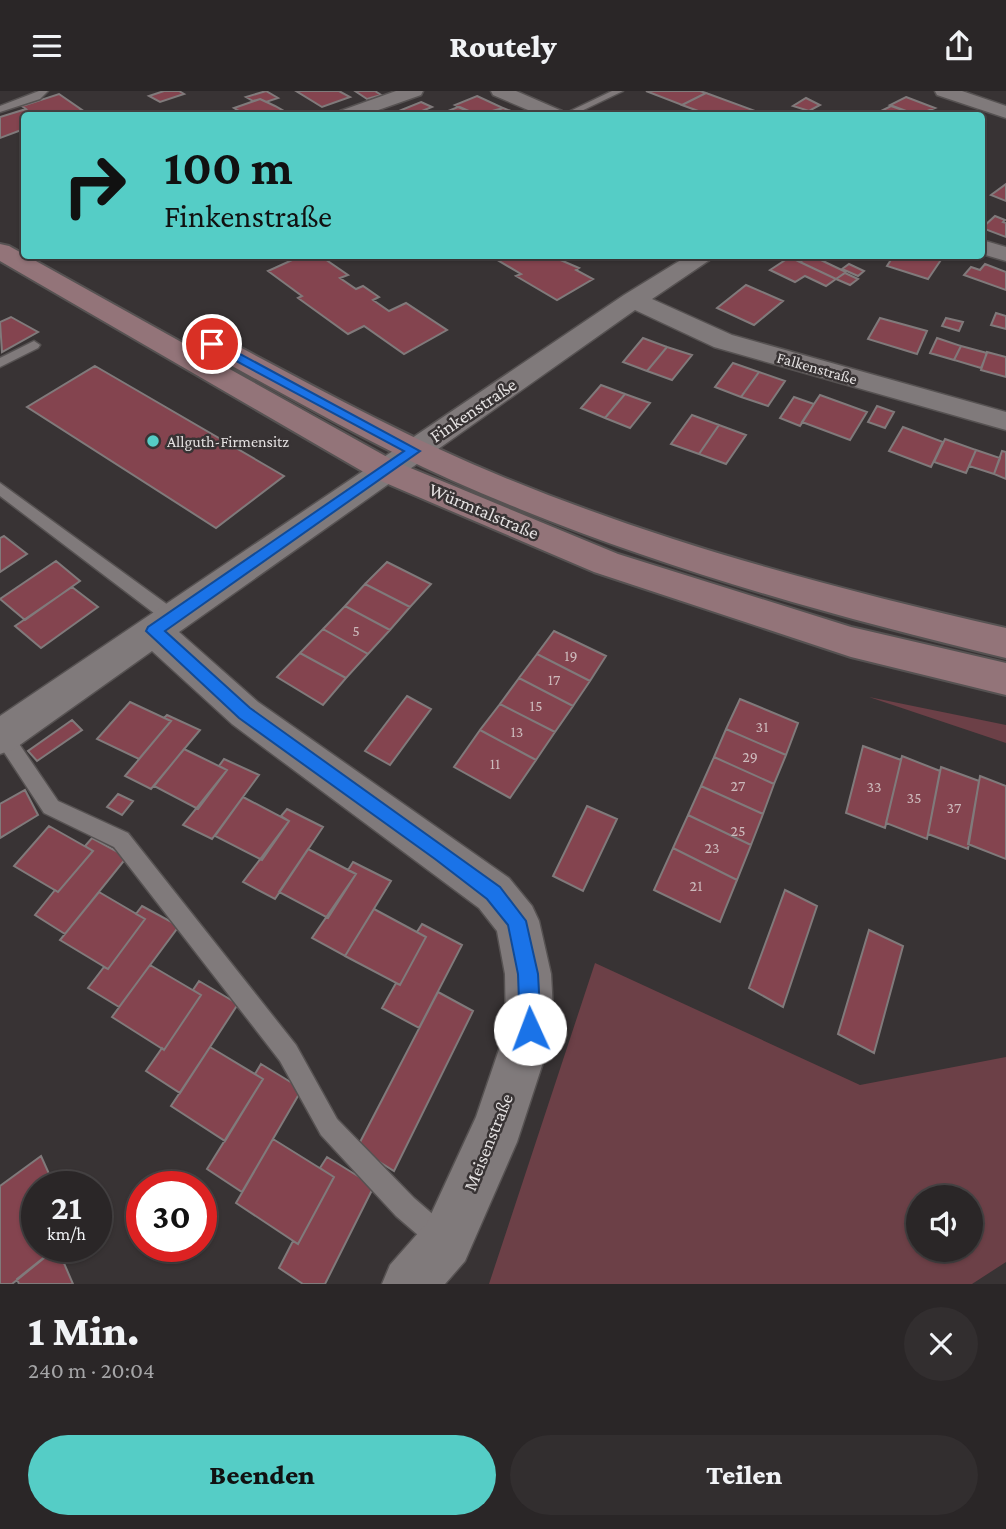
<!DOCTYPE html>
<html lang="de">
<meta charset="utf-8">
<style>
:root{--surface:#2a2627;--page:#322e2f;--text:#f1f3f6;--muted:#a5a5a7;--line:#464344;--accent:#55cdc6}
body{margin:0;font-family:"Crimson Pro",serif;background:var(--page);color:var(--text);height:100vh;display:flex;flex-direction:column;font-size:26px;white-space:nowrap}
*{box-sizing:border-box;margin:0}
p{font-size:23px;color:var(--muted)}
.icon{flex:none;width:38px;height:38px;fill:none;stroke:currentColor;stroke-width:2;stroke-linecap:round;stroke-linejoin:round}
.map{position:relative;height:1193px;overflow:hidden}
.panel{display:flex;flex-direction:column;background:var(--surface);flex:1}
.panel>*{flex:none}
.guide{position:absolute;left:21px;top:21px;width:964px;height:147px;border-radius:7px;box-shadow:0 2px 5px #0004,0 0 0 2px var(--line);background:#55cdc6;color:#111;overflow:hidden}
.fabs{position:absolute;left:906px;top:1094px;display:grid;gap:14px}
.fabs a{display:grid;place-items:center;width:77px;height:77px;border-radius:50%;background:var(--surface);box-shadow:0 2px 5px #0004,0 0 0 2px var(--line);font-size:35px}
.speed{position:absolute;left:21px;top:1080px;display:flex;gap:14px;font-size:35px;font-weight:700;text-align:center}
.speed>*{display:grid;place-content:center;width:91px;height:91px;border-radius:50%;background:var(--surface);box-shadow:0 2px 5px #0004,0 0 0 2px var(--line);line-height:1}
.speed small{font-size:18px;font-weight:400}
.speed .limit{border:10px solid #d22;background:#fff;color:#111}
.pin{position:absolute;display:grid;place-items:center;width:60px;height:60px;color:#fff;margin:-30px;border:4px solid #fff;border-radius:50%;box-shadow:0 2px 7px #0007}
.me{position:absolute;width:77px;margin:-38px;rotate:358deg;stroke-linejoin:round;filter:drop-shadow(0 0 5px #0008)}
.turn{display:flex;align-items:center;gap:24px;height:147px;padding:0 28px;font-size:32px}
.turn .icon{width:91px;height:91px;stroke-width:2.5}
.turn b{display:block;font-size:49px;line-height:60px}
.round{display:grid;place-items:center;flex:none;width:74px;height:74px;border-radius:37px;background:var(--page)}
.overview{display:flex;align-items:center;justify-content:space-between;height:119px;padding:0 28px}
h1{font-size:42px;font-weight:800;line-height:52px}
.primary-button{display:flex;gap:14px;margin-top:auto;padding:14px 28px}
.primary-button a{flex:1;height:80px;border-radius:42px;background:var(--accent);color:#111;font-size:28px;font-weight:800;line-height:80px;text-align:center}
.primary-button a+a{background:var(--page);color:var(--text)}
header{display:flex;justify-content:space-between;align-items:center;height:91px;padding:0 28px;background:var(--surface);font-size:32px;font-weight:800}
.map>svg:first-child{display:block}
.green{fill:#6c4047;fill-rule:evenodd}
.building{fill:#84444f;stroke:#807a7b;stroke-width:2}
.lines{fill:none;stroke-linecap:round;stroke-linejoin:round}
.lane-casing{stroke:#565252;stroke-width:3}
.street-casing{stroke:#565252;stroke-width:3}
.secondary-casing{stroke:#565252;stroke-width:4}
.lane{fill:#807a7b;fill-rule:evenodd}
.street{fill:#807a7b;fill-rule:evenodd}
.secondary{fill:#937479;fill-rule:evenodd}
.route{fill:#1a73e8;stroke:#114b97;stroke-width:2}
.poi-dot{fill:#55cdc6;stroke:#383334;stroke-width:2.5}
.labels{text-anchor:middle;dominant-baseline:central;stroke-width:5;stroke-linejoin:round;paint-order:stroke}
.far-street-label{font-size:16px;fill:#e4e1e1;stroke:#383334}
.far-poi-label{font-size:16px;fill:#e4e1e1;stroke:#383334;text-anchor:start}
.number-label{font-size:16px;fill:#ccbabc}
.street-label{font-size:19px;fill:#e4e1e1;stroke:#383334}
</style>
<header><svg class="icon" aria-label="menu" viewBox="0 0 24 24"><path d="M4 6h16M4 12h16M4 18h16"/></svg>Routely<svg class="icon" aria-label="share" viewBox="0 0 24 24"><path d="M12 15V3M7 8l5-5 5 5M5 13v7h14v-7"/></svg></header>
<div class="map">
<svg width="1006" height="1193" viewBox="0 0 1006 1193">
<rect width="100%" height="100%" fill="#383334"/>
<path class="green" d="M869 606 1006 634V652Z
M595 872 860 994 1006 966V1171L972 1193H489ZM919 1106H971V1158H919Z"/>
<path class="building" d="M164 0H179L184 3 160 11 149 5Z
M266 0 278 7 266 11 260 8 253 10 246 6Z
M296 0H339L350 6 322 16Z
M355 0H375L381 4 367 8Z
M646 0H700L706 2 682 14Z
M706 2 766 24H709L682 14Z
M59 3 82 19 66 24H24V38L0 47V26L26 18 22 15Z
M477 5 503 17 478 24 455 14Z
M906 6 935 17 917 24 890 14Z
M806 7 820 14 809 20 793 15Z
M260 8 275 15 291 24H246L234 17Z
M421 11 432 16 412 24H389Z
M891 15 917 24H873Z
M458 16 478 24H438Z
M503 17 521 24H485Z
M1006 93V110L991 104Z
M995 125 1005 129 1003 131 1006 132V146L982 137Z
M303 164H319L348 184 340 187 356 198 363 195 379 206 373 209 389 220 406 212 447 239 404 263 364 235 348 243 298 207 302 205 268 180Z
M489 164H549L579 177 576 179 593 188 557 209 516 185 521 183Z
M811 164 827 172 846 181 836 188 800 171Z
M894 164H939L943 166 928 188 887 175Z
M790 166 800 171 836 188 826 195 805 185 795 191 770 179Z
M849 173 864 180 858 185 842 178Z
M985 173 1006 181V199L964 184 971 176 980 179Z
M845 182 858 188 850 194 836 188Z
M746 194 783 210 754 234 717 217Z
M996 222 1006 225V238L991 234Z
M11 226 38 241 2 261 0 231Z
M880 227 927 240 917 263 868 248Z
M946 227 963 231 959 240 942 235Z
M643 247 667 256 647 280 623 271Z
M937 247 961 255 954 269 930 262Z
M961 255 987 262 981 277 954 269Z
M667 256 692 264 672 289 647 280Z
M987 261 1006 266V286L981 279Z
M733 272 759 281 741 306 715 296Z
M95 275 284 385 216 437 27 316Z
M759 281 785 290 768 315 741 306Z
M601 294 625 303 605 327 581 317Z
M625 303 650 312 630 337 605 327Z
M820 304 867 321 850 349 802 331Z
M794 306 814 313 800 335 780 327Z
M877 315 894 321 885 337 868 331Z
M692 324 719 334 699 363 671 353Z
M719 334 746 344 726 373 699 363Z
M903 336 943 351 931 376 889 360Z
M945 348 976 359 966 382 934 371Z
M976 359 1000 367 994 383 969 375Z
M1002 360 1006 361V388L994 383Z
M4 445 27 463 0 481V447Z
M56 470 80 490 25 529 0 508Z
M387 471 431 493 410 516 365 493Z
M365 493 410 516 390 539 345 515Z
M72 496 98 516 41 557 15 535Z
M345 515 390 539 368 563 323 538Z
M323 538 368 563 346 587 300 562Z
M554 540 606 565 590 590 537 563Z
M300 562 346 587 323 614 277 586Z
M537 563 590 590 573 615 519 587Z
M519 587 573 615 555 641 500 613Z
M407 605 431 618 390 674 365 660Z
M740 608 798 632 786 664 726 638Z
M130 611 171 630 139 668 97 648Z
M500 613 555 641 536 669 480 639Z
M167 624 200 639 151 698 125 685 171 630 164 627Z
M72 629 82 639 37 670 28 660Z
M726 638 786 664 774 693 714 666Z
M480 639 536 669 510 707 454 676Z
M863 655 901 669 885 737 846 722Z
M184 658 227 679 198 718 154 695Z
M902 665 940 680 927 748 886 732Z
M714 666 774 693 763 723 701 695Z
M224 668 259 684 212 748 183 734 227 679 219 675Z
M941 676 979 690 968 758 928 743Z
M980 685 1006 695V768L968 753Z
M701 695 763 723 751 754 688 724Z
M25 699 38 724 0 747V713Z
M118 703 133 710 122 724 107 716Z
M243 706 289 730 262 769 215 745Z
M587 715 617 728 583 800 553 785Z
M287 718 323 736 275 808 243 791 289 730 281 725Z
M688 724 751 754 737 789 673 757Z
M49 735 93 760 58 801 14 775Z
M92 747 127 766 65 843 35 824 55 799 58 801 93 760 85 755Z
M673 757 737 789 720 831 654 799Z
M308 758 356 783 328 827 279 801Z
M353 771 391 790 345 865 312 847 356 783 348 779Z
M785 799 817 815 783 916 749 897Z
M99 801 145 828 108 878 60 849Z
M142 815 179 835 119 916 88 897 104 876 108 878 145 828 136 823Z
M374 818 426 846 400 894 345 865Z
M422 833 462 854 419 937 382 917 396 892 400 894 426 846 417 841Z
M869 839 903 855 874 962 838 943Z
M150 874 201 904 164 959 112 926Z
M199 890 238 913 180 1002 146 980 162 957 164 959 201 904 193 899Z
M438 901 473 920 394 1080 357 1057Z
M210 956 263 988 225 1050 171 1015Z
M261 973 302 998 242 1101 207 1078 263 988 255 983Z
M273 1048 334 1086 298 1153 236 1112Z
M41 1065 55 1096H37V1155H59L12 1193H0V1095Z
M327 1066 374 1095 325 1193H303L279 1177 293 1150 298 1153 334 1086 320 1077Z
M57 1156 73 1193H19L17 1188Z"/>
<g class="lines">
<g class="lane-casing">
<path id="lane" d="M39 0H48L40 8 0 21V15Z
M612 0H623L573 24H562Z
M34 250 40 254 38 257 0 276V267Z
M0 392 179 522 181 527 179 532H167L0 405Z
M3 636 9 638 58 710 128 742 296 954 337 1028 414 1107 451 1139 455 1148 451 1157 442 1161 433 1157 396 1125 321 1044 280 970 114 756 44 722 0 655V637Z"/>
</g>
<g class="street-casing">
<path id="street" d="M396 0H423L421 4 364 24H337L340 20Z
M491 0H516L562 20 565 24H540L493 4Z
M935 0H962L1006 15V27L937 4Z
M982 149 1006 156V170L982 163Z
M689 164H717L652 208 732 244 1006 321V339L714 256 635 219 179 541 258 611 509 787 532 815 539 830 551 883 554 938 517 1051 465 1170 445 1193H382L390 1174 427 1132 476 1026 506 938 505 883 497 840 479 817 232 633 152 560 14 658 0 663V625L624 204Z"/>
</g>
<g class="secondary-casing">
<path id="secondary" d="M0 153 9 155 396 371 618 463 851 536 1006 572V604L851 566 594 481 374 387 0 170Z
M222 250 232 252C321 299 410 348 503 386 666 453 835 498 1006 537V567C827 524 650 474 481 402 388 363 300 312 212 264L208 258 212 252Z"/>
</g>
<use href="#lane" class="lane"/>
<use href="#street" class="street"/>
<use href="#secondary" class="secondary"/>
</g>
<path class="route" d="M208 250H216L420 360 165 540 250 617 500 796 526 830 538 883 541 938 538 946 530 949 523 946 520 938 518 883 508 834 487 808 435 768 239 627 146 540 148 536 404 360 208 255Z"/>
<circle class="poi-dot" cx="153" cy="350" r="7"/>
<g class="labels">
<g class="far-street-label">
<text transform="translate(817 277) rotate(16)">Falkenstraße</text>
</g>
<g class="far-poi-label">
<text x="167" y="350">Allguth-Firmensitz</text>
</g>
<g class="number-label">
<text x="356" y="539">5</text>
<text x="571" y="564">19</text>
<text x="554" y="588">17</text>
<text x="536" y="614">15</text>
<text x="762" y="635">31</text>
<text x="517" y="640">13</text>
<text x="750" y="665">29</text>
<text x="495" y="672">11</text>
<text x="738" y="694">27</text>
<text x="874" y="695">33</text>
<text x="914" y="706">35</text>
<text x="954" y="716">37</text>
<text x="738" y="739">25</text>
<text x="712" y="756">23</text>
<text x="696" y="794">21</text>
</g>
<g class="street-label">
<text transform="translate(473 319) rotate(-34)">Finkenstraße</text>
<text transform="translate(484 420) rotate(23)">Würmtalstraße</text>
<text transform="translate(488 1051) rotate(-68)">Meisenstraße</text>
</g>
</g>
</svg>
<div class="fabs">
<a><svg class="icon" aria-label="sound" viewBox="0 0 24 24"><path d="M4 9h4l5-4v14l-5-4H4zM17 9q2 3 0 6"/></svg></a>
</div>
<div class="speed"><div>21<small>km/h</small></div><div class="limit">30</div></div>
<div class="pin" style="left:212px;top:253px;background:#d93025"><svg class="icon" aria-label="arrive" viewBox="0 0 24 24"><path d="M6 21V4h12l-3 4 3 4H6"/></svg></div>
<svg class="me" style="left:530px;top:938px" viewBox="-20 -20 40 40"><circle r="19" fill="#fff"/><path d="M0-13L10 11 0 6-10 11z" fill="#1a73e8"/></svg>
<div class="guide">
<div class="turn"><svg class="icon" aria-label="right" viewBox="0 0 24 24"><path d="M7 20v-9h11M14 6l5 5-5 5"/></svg><div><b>100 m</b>Finkenstraße</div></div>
</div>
</div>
<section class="panel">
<div class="overview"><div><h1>1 Min.</h1><p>240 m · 20:04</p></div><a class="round"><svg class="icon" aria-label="close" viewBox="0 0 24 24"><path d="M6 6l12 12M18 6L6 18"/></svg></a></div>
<div class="primary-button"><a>Beenden</a><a>Teilen</a></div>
</section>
